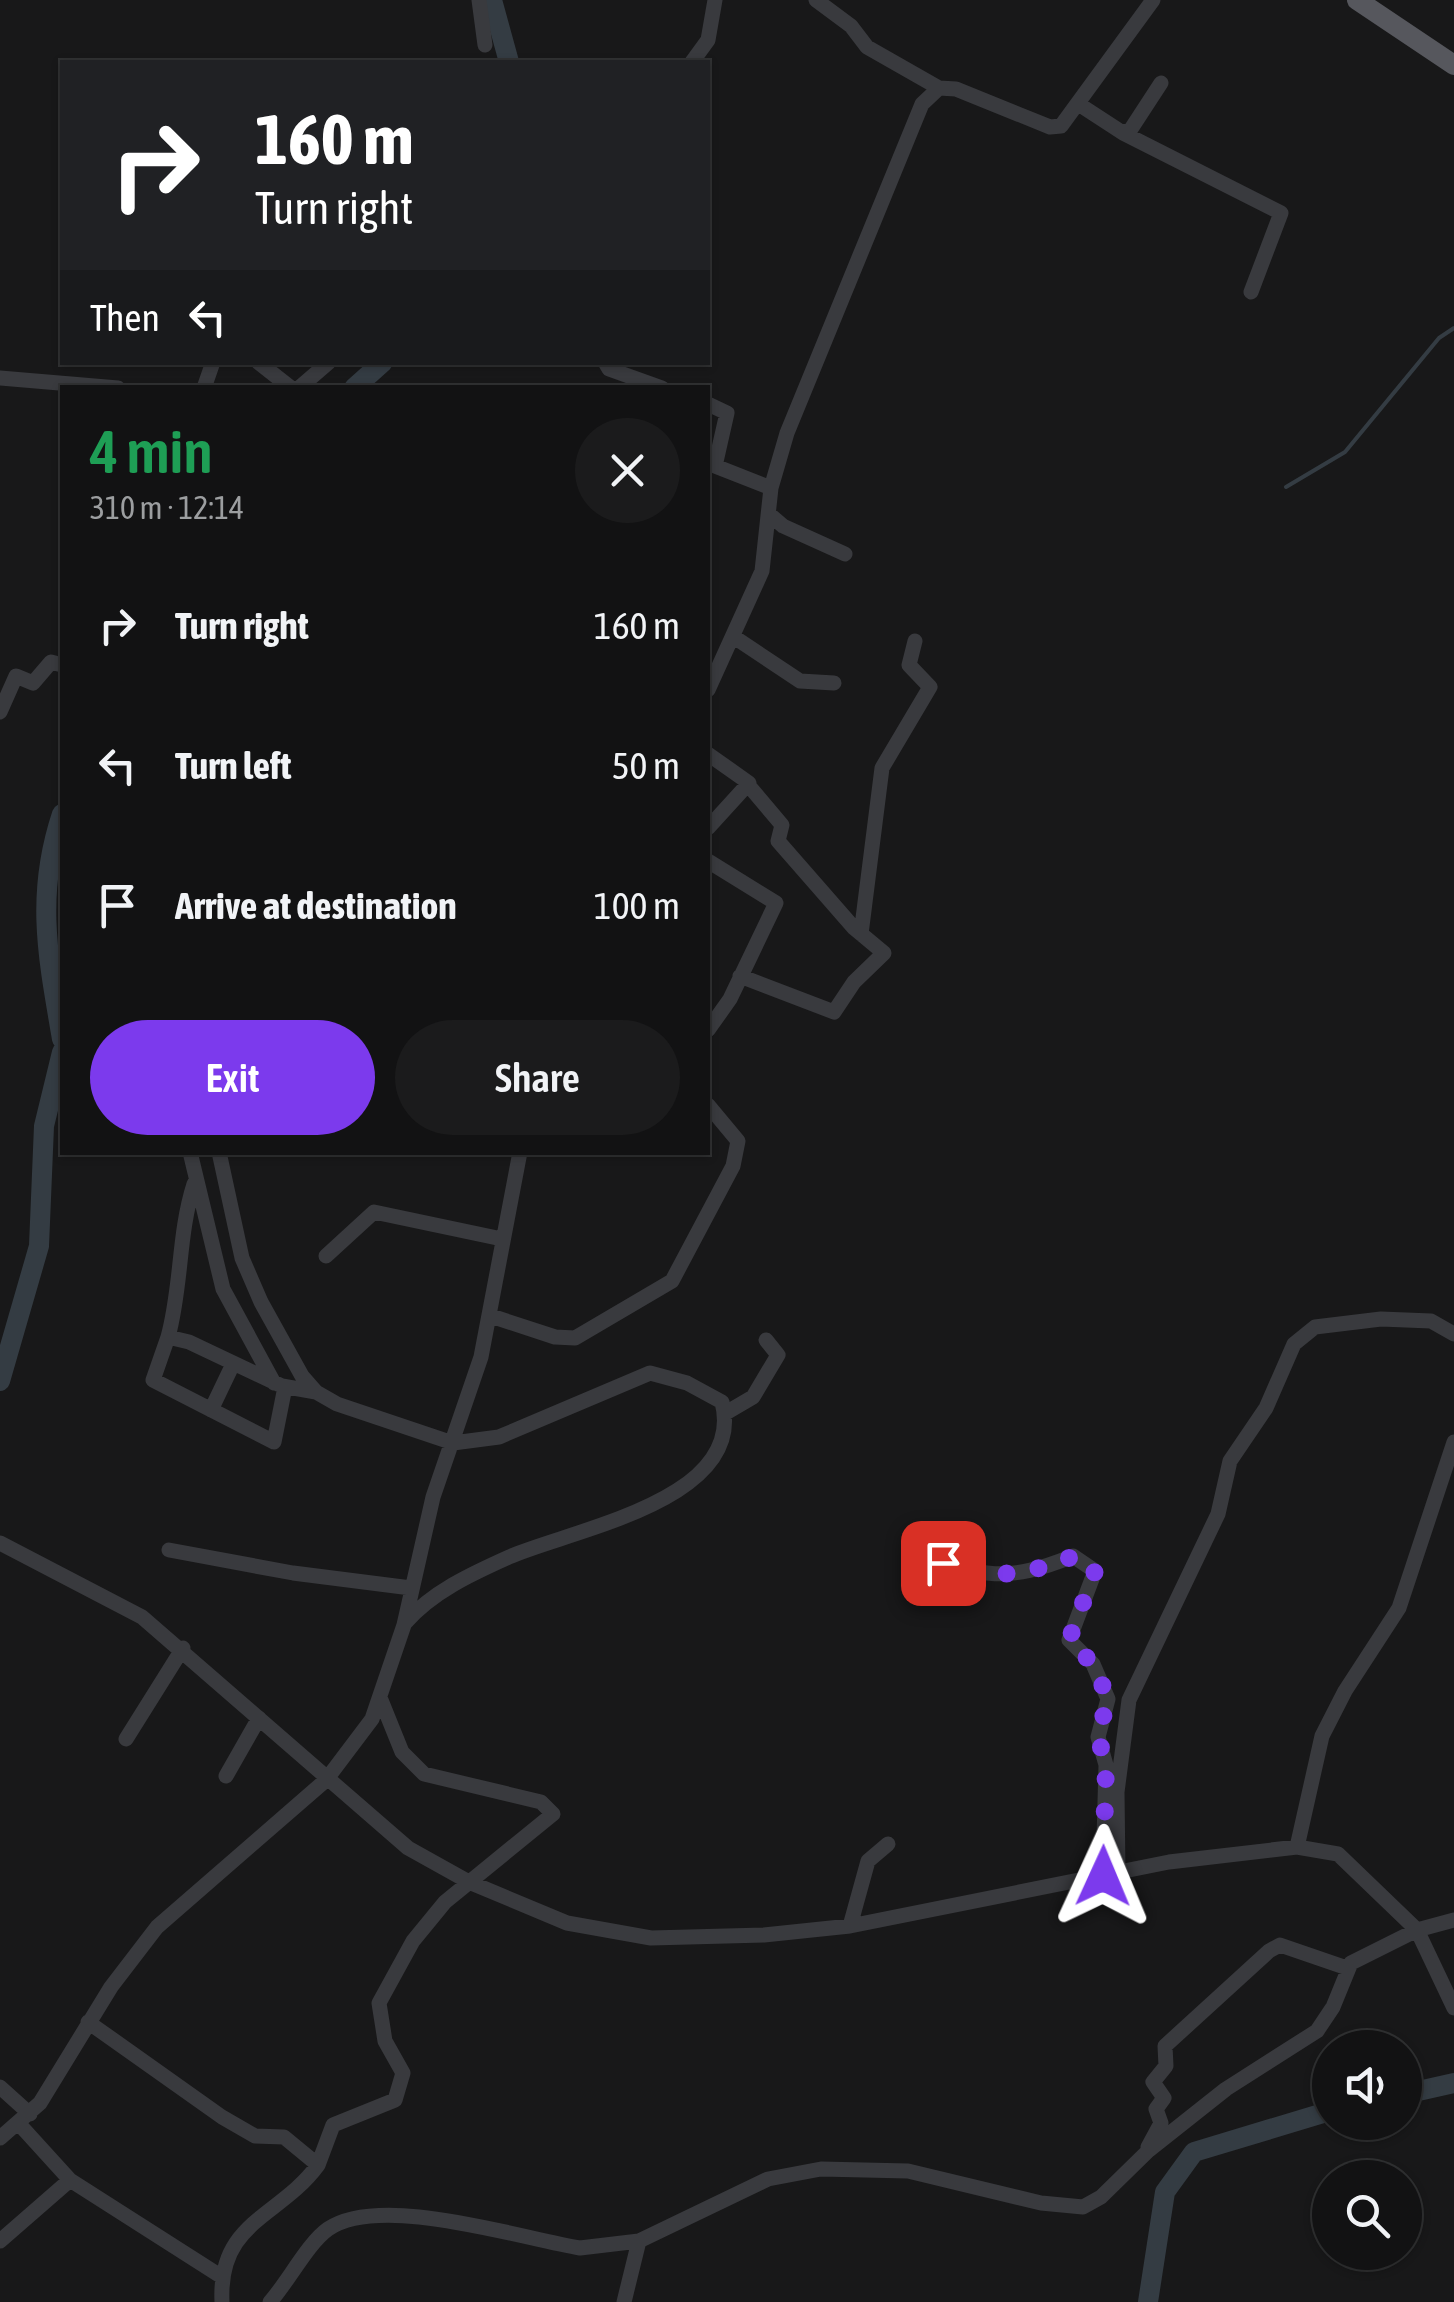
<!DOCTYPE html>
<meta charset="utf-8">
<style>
:root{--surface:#121213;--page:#1b1b1c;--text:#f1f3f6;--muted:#9c9ea0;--line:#313233;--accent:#7c3aed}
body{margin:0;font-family:"Asap Condensed",sans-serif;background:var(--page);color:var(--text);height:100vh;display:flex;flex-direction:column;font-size:38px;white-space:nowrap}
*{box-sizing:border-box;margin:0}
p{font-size:32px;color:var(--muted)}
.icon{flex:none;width:55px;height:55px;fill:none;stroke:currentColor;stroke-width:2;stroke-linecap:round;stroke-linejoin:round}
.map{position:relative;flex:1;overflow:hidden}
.details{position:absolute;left:60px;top:385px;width:650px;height:770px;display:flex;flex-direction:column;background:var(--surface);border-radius:0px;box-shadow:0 2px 8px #0004,0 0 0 2px var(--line)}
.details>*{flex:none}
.guide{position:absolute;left:60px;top:60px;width:650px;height:305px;border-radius:0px;box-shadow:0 2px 8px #0004,0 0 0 2px var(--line);background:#202124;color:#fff;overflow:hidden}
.buttons{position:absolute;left:1312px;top:2030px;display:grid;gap:20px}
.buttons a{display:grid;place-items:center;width:110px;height:110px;border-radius:50%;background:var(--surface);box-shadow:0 2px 8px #0004,0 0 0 2px var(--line);font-size:50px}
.pin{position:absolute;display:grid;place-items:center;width:85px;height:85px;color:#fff;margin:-42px;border-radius:20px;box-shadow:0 5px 15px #0006}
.me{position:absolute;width:110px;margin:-55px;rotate:1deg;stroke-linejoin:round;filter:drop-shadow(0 0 8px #0008)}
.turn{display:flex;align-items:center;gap:35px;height:210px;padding:0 30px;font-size:45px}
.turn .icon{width:130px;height:130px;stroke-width:2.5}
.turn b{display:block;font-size:70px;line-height:85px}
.then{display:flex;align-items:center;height:95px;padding:0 30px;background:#0003;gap:20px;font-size:38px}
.round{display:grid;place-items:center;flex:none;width:105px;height:105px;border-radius:52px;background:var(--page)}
.summary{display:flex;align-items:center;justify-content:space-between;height:170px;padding:0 30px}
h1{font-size:60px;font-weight:600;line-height:75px;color:#1e9e55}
.cta{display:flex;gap:20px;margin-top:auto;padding:20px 30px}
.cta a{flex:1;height:115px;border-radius:60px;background:var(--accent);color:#fff;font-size:40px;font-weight:600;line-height:115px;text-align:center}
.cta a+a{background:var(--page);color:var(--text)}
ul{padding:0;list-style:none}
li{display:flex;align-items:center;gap:30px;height:140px;padding:0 30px}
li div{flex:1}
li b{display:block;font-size:38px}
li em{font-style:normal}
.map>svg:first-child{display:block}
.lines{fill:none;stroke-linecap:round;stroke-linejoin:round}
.stream{stroke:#343c43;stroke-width:4}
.river{stroke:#343c43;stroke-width:20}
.minor{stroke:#393a3e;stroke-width:15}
.major{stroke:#56575d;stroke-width:20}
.route{stroke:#7c3aed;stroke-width:18;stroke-dasharray:0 32.4}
</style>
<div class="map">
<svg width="1454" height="2302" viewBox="0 0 1454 2302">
<rect width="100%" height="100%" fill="#181819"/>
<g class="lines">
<path class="stream" d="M1286 487 1345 452 1439 338 1454 328"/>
<path class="river" d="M492 0 509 62
M354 388 383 362
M62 814C35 895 48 957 62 1039
M0 1381 39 1246 44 1126 62 1052
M1405 2094 1454 2083
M1148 2302 1165 2192 1194 2152 1330 2111"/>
<path class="minor" d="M479 0 485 45
M816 0 851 26 867 47 939 88
M692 62 708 40 715 0
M1080 105 1123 133 1131 129 1161 83
M1123 133 1281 213 1251 292
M258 362 291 388
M605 362 609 369 662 388
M0 378 118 388
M204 388 213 362
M299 388 329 362
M708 404 727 413 715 466 771 488
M769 514 783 526 845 554
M734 637 800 681 834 683
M708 690 762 571 771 488 787 433 922 104 939 88 956 89 1050 127 1061 126 1153 0
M0 712 16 676 33 683 51 662 62 665
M708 754 749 783 708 828
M708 861 776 903 730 999 708 1030
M861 934 882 768 930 687 909 665 915 641
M740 976 834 1012 854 982 884 953 854 928 778 841 782 825 749 786
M190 1152 223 1289 274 1383
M219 1152 242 1258 261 1302 302 1376 316 1392 337 1404 453 1443 499 1437 650 1373 687 1383 722 1402C748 1501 569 1530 509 1557 471 1574 432 1592 405 1623
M326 1256 374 1212 502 1239
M491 1316 555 1337 575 1338 672 1281 733 1166 738 1141 708 1105
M168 1337C182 1286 178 1234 194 1184
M285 1387 274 1442 153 1380 168 1337 189 1342 282 1386 316 1392
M211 1410 233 1364
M724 1414 753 1397 778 1355 766 1340
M0 1543 142 1617 408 1848 469 1882 567 1923 651 1938 764 1935 850 1926 1169 1862 1297 1847 1338 1854 1417 1930 1454 1920
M169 1550 293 1573 411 1588
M914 1553C983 1576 1004 1584 1073 1556L1095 1571 1069 1640 1093 1664 1108 1699 1098 1737 1106 1765 1103 1876
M126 1739 183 1648
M226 1776 259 1718
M1297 1847 1322 1736 1345 1691 1399 1608 1454 1442
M1118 1873 1117 1792 1129 1700 1218 1514 1230 1461 1266 1408 1294 1344 1315 1327 1381 1319 1431 1321 1454 1334
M850 1926 868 1861 888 1844
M88 2022 222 2117 255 2136 284 2137 318 2165 333 2125 395 2100 403 2073 385 2041 379 2003 413 1941 445 1902 553 1814 541 1802 424 1774 402 1752 381 1700
M0 2087 30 2114
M20 2125 70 2180 222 2277
M0 2138 40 2103 111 1987 157 1927 326 1780 372 1719 404 1625 433 1497 481 1357 520 1152
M1148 2147 1161 2123 1156 2109 1164 2098 1153 2082 1166 2066 1165 2046 1269 1951 1280 1945 1347 1968
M0 2241 70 2180
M222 2302C218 2221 279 2218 318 2165
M270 2302C288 2282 308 2243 328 2229 381 2193 519 2238 580 2248L639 2241 768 2179 821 2169 908 2171 1041 2203 1083 2207 1101 2197 1149 2150 1226 2089 1317 2031 1333 2007 1351 1963 1417 1930 1454 2008
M624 2302 639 2241"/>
<path class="major" d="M1357 0 1454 65"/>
</g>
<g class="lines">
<path class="route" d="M943 1563C994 1580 1024 1576 1074 1556L1095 1571 1069 1640 1093 1664 1108 1698 1098 1737 1106 1765 1103 1876"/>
</g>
</svg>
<div class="buttons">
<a><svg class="icon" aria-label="sound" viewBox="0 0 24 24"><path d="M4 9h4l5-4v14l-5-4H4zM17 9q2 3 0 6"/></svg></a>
<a><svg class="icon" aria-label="search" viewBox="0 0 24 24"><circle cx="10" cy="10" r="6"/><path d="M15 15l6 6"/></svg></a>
</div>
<div class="pin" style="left:943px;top:1563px;background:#d93025"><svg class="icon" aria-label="arrive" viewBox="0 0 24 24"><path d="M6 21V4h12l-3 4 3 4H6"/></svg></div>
<svg class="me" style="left:1103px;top:1876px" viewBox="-20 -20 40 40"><path d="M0-17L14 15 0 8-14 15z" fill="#7c3aed" stroke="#fff" stroke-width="4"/></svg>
<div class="guide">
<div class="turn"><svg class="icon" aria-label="right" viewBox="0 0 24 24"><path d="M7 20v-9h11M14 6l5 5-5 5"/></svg><div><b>160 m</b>Turn right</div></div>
<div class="then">Then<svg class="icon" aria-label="left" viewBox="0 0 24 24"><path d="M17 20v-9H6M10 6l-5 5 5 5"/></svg></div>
</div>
<section class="details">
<div class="summary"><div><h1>4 min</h1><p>310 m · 12:14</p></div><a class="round"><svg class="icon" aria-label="close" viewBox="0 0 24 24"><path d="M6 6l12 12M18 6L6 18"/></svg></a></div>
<ul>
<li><svg class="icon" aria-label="right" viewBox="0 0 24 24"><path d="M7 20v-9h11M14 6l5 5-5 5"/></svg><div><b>Turn right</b></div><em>160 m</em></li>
<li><svg class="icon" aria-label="left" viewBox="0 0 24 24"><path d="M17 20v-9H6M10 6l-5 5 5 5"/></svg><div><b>Turn left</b></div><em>50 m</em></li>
<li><svg class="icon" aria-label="arrive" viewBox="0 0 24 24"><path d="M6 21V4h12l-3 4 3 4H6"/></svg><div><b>Arrive at destination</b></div><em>100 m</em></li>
</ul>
<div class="cta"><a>Exit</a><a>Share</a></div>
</section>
</div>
